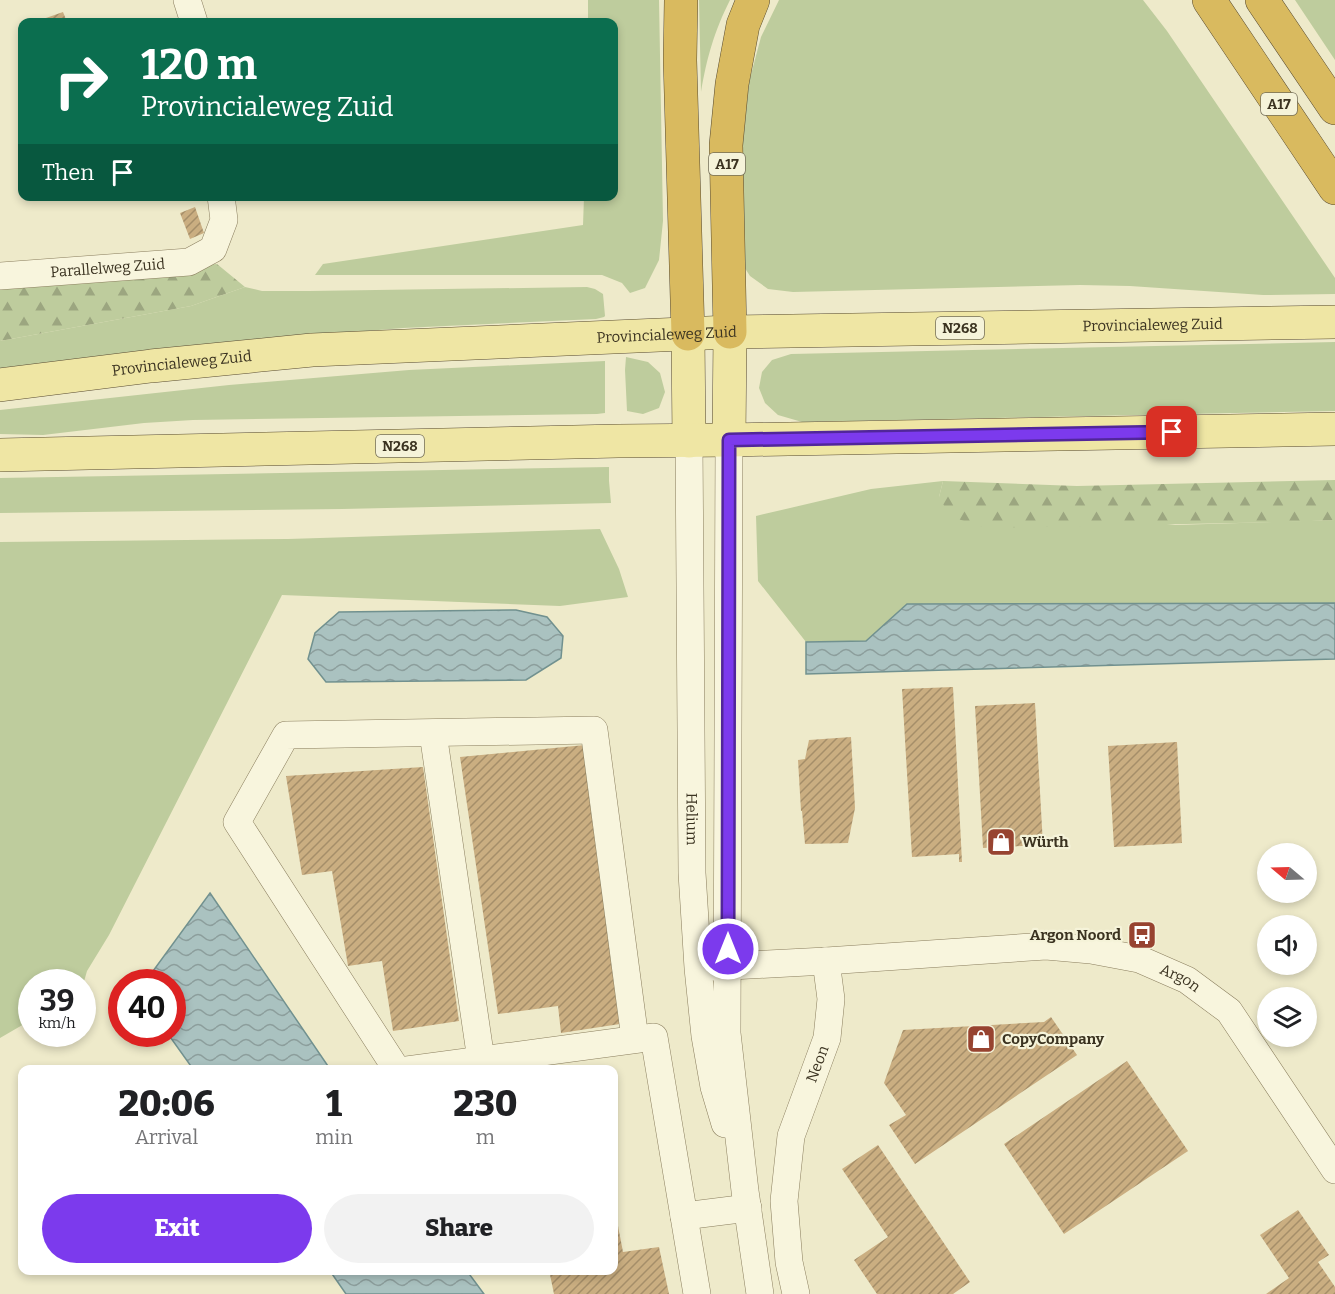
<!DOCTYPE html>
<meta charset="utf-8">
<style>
:root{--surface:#fff;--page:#f2f2f2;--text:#202124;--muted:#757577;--accent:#7c3aed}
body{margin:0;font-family:Bitter,serif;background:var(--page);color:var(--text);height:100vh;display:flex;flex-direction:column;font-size:22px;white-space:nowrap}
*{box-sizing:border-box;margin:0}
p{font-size:20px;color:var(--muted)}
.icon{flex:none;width:33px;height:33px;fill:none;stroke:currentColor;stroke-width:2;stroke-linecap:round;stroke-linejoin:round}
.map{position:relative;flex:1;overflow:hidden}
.panel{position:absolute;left:18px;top:1065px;width:600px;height:210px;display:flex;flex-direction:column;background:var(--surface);border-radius:12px;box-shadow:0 3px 9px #0003}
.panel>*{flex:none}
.guide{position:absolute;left:18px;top:18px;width:600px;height:183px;border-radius:12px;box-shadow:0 3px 9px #0003;background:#0b6e4f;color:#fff;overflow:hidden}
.needle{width:39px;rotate:289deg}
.controls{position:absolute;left:1257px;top:843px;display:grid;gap:12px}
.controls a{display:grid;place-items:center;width:60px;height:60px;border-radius:50%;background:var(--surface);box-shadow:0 3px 9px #0003;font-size:30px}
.speed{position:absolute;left:18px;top:969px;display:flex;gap:12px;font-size:30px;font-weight:700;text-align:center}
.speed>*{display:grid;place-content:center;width:78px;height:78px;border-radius:50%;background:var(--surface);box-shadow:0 3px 9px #0003;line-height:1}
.speed small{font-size:15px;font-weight:400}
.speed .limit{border:9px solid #d22;background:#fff;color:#111}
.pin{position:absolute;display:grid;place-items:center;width:51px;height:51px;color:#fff;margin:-26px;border-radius:12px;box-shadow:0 3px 9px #0006}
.me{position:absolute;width:66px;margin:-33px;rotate:0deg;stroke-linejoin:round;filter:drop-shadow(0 0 4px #0008)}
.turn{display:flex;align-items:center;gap:21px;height:126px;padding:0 24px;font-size:27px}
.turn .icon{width:78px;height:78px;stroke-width:2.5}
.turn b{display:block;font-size:42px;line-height:51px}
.then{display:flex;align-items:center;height:57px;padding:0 24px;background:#0003;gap:12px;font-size:22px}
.eta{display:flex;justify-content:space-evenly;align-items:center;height:102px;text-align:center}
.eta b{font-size:36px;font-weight:800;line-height:42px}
.cta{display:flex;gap:12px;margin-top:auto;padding:12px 24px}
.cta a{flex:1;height:69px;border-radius:36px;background:var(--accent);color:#fff;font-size:24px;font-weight:800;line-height:69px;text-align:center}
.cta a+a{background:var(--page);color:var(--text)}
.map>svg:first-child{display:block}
.green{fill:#becc9d}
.forest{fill:url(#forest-firs)}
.water{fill:url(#water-waves);stroke:#71918f;stroke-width:1.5}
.building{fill:url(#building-hatch)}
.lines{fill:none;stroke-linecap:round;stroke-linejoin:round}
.minor-casing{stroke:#8a7e5e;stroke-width:28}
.major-casing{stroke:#584b32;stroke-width:34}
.highway-casing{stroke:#584b32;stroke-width:34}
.minor{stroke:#f8f5dd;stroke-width:27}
.major{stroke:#efe6a4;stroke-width:33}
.highway{stroke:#d9ba5f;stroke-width:33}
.route-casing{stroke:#51269a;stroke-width:15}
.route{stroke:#7c3aed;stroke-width:10}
.labels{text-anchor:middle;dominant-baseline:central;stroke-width:4.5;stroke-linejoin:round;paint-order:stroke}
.shield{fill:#f5f3d9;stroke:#736d58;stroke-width:1.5}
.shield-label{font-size:14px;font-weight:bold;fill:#3b3321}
.street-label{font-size:15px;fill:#3b3321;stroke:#f5f3d9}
.poi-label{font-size:15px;font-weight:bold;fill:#3b3321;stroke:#f5f3d9;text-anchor:start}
</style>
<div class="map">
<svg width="1335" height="1294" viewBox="0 0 1335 1294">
<defs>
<pattern id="forest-firs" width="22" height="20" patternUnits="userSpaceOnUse" patternTransform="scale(1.5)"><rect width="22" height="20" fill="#becc9d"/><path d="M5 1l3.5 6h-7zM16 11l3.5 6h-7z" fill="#9ca680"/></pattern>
<pattern id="water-waves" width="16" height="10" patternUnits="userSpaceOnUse" patternTransform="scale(1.5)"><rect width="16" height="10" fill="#aac2c0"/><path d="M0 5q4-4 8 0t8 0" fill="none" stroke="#8c9e9c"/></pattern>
<pattern id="building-hatch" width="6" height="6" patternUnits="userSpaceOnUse" patternTransform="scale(1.5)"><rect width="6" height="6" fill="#caae81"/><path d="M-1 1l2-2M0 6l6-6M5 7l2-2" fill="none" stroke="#a58e69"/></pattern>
</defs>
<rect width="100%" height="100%" fill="#eeeaca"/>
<path class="green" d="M588 0H659L663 221 659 260 645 288 630 293 622 283 602 275H315L323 264 583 225 584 197 614 196V22H588Z
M699 0H730C714 32 707 57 701 92Z
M779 0H1143L1167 31 1335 278V294L1263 295 1130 286 1080 285 793 292 768 289 750 276 737 256 733 233 749 82 761 37Z
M1295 0H1335V60Z
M245 287 262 291H309L587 287 595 289 603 294 605 316 604 317 596 319 403 328 306 336 0 376V341L191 306Z
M1335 342V411L802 422 778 415 765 403 759 388 762 372 772 360 791 354Z
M626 357 648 362 660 373 665 392 659 408 643 414 627 411 625 370Z
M605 361V413L597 414 193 420 144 423 43 435 0 434V410L229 385 409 370Z
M609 467V481L611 503 342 509 0 513V478Z
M943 481 939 497 1175 525 1335 520V603L907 604 866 641 806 642 758 581 756 516 871 489Z
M600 529 619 569 628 597 560 606 282 595 109 935 87 971 83 985 82 982H32L31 1020 0 1038V542L288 539Z"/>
<path class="forest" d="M217 264 245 287 191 306 0 341V282Z
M1335 480V520L1288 522 986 528 958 519 947 511 939 497 943 481 1077 486Z"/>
<path class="water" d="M1335 603V659L806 674V642L866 641 907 604Z
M516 610 547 617 563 636 561 658 526 680 326 682 308 659 315 633 339 612Z
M210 893 330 1069H193L168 1034H172V982H145Z
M330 1271H467L484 1294H346Z"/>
<path class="building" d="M63 12 67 22H47L46 18Z
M195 207 204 233 190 239 180 213Z
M953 687 962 862H959V854L912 857 902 689Z
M1035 703 1043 845 983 848 975 706Z
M851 737 855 808 848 843 805 844 802 811H801L798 760 805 759 809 740Z
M1177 742 1182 843 1114 847 1108 746Z
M585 745 620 1024 561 1033 558 1006 498 1014 460 757Z
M423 767 459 1021 393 1031 382 961 348 966 332 871 302 875 286 776Z
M1051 1017 1077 1055 915 1164 889 1125 906 1115 884 1083 903 1030 1044 1022Z
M1127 1061 1188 1151 1064 1234 1004 1144Z
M878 1145 970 1282 953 1294H877L854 1260 888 1237 842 1169Z
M1298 1210 1329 1255 1318 1262 1335 1287V1294H1266L1289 1278 1260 1235Z
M618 1226 623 1252 659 1247 669 1294H554L549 1270H614V1227Z"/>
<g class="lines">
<g class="minor-casing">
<g id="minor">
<path d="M187 0 194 22"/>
<path id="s1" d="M0 276 189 262 213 249 224 220 221 196"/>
<path d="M729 440 727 1033 745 1191 760 1294"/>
<path id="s2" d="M689 441 692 873 698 968 705 1036 714 1087 725 1124"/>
<path d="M433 733 481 1060"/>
<path id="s3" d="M712 967 826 961 1046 946 1091 950 1139 959 1187 980 1229 1011 1335 1170"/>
<path d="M397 1070 237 822 286 735 594 730 635 1039"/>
<path d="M407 1070 654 1037 697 1294"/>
<path d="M684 1216 748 1208"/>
<path id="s4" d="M796 1294 789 1262 784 1201 791 1136 827 1038 831 999 826 961"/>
</g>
</g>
<g class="major-casing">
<g id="major">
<path d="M688 334 689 441"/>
<path id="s5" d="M0 385 151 366 312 350 730 332 1335 322"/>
<path d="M729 440 730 332"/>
<path d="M0 455 618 441 729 440 1335 429"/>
</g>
</g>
<g class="highway-casing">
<path id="highway" d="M681 0 680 60 688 334
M1209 0 1335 188
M1262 0 1335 108
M730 332 726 145 732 84 743 25 753 0"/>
</g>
<use href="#minor" class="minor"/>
<use href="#major" class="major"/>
<use href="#highway" class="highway"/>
</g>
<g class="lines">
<g class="route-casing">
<path id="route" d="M728 949 729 440 1172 432"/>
</g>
<use href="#route" class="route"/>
</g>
<defs>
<g id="shop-square" transform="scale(1.5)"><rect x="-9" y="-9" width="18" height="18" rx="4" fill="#974330" stroke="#f5f3d9"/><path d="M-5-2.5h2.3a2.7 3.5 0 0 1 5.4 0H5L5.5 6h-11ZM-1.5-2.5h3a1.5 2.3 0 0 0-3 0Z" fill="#fff"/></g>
<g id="bus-square" transform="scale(1.5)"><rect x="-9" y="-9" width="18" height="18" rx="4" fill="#974330" stroke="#f5f3d9"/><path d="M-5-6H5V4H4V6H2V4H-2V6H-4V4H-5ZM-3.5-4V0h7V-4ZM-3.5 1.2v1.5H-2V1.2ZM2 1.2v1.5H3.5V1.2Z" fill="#fff"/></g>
</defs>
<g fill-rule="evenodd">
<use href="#shop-square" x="1001" y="842"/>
<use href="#bus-square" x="1142" y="935"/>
<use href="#shop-square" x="981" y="1039"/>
</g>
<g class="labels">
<g class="shield">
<rect x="1261" y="93" width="36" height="22" rx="4.5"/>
<rect x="709" y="153" width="36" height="22" rx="4.5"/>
<rect x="936" y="317" width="48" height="22" rx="4.5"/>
<rect x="376" y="435" width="48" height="22" rx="4.5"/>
</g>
<g class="shield-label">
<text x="1279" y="104">A17</text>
<text x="727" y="164">A17</text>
<text x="960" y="328">N268</text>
<text x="400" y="446">N268</text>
</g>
<g class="street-label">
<text stroke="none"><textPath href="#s1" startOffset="108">Parallelweg Zuid</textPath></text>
<text stroke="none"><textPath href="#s5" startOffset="1155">Provincialeweg Zuid</textPath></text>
<text stroke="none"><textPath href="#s5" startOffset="669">Provincialeweg Zuid</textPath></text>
<text stroke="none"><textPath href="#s5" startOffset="183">Provincialeweg Zuid</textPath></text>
<text stroke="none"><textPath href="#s2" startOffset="378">Helium</textPath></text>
<text stroke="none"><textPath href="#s3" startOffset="474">Argon</textPath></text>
<text stroke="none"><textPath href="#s4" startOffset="236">Neon</textPath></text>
</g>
<g class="poi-label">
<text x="1022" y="842">Würth</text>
<text x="1121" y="935" text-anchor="end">Argon Noord</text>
<text x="1002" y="1039">CopyCompany</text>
</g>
</g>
</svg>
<div class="controls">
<a><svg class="needle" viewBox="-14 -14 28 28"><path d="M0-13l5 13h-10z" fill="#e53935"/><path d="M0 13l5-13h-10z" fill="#757577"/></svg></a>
<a><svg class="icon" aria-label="sound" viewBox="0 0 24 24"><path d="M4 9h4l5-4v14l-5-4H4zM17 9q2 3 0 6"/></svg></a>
<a><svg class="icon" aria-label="layers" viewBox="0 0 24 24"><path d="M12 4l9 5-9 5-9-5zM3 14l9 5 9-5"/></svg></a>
</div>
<div class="speed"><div>39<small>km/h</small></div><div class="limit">40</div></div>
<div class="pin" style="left:1172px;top:432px;background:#d93025"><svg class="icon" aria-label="arrive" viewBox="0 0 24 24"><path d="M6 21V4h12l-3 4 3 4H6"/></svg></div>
<svg class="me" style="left:728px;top:949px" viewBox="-20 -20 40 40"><circle r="17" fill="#7c3aed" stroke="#fff" stroke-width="3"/><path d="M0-11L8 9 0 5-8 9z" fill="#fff"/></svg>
<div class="guide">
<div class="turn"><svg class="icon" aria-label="right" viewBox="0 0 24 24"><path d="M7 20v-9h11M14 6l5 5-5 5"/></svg><div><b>120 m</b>Provincialeweg Zuid</div></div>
<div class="then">Then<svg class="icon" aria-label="arrive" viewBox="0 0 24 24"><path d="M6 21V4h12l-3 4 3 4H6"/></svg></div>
</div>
<section class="panel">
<div class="eta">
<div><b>20:06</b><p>Arrival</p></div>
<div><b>1</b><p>min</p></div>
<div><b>230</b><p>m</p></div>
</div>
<div class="cta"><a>Exit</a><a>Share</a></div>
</section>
</div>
